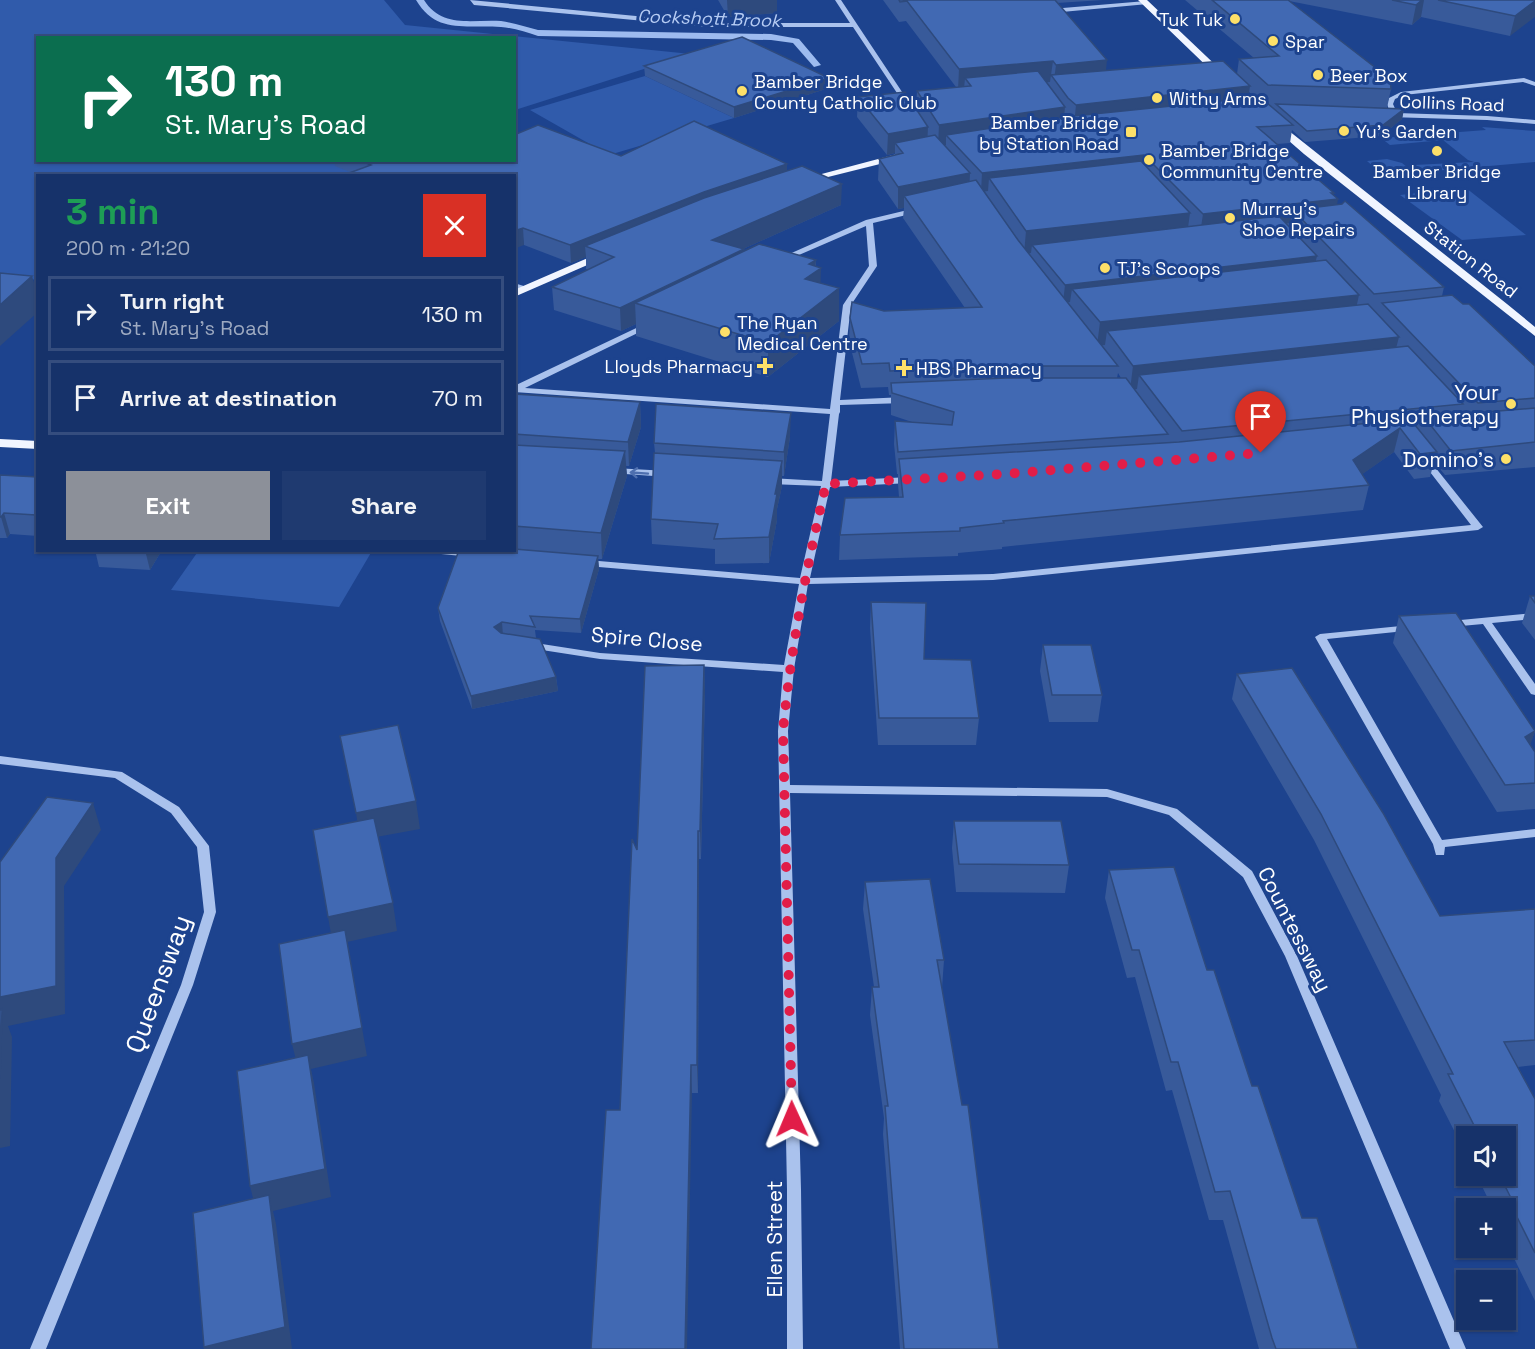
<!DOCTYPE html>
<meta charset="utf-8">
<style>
:root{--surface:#16326a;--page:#1f3a70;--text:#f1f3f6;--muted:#9eaac1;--line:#354d7e;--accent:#8c9099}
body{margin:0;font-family:"Space Grotesk",sans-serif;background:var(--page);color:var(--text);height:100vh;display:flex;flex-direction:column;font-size:22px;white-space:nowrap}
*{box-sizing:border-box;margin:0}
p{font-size:20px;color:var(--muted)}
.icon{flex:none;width:33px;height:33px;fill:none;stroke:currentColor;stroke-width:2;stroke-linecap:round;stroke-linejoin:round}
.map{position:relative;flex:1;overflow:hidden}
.details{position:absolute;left:36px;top:174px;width:480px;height:378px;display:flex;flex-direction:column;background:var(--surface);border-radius:0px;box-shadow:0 2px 4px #0004,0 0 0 2px var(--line)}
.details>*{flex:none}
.hud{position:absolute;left:36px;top:36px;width:480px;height:126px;border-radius:0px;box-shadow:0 2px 4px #0004,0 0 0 2px var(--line);background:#0b6e4f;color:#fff;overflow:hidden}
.fabs{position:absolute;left:1456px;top:1126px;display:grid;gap:12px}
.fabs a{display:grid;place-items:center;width:60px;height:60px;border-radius:0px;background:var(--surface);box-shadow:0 2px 4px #0004,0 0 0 2px var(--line);font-size:30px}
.pin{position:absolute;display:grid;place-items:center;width:51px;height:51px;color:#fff;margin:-62px -26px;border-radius:50% 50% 50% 0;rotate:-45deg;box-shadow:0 0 6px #0007}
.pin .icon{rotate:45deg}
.me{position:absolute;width:66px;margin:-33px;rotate:359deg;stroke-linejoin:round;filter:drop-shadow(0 0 4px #0008)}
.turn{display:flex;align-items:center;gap:21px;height:126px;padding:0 30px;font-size:27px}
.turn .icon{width:78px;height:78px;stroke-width:2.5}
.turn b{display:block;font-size:42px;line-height:51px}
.round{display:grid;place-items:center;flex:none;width:63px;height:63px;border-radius:0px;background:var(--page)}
.summary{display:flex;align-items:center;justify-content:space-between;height:102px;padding:0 30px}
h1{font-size:36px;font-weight:700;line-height:45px;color:#1e9e55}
.action{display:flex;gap:12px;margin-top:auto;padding:12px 30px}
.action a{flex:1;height:69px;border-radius:0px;background:var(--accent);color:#fff;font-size:24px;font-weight:700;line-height:69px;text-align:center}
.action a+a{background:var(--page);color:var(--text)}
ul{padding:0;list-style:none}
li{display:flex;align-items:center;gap:18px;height:75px;margin:0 12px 9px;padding:0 18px;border:3px solid var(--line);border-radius:0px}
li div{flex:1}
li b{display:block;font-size:22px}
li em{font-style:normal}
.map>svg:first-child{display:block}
.green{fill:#305bab}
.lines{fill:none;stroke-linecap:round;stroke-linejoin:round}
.stream{fill:#9dbbef;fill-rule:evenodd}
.minor{fill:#aac2ed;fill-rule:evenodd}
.major{fill:#f1f5ff;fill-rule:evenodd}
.wall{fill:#385a9a;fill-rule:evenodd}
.shaded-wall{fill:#2e4a7d}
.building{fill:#4169b3;stroke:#2e4a7d;stroke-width:1.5}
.oneway{stroke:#4e6faf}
.route{stroke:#e11d48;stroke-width:10;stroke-dasharray:0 18}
.poi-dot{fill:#fde069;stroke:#1d438e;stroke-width:2}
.labels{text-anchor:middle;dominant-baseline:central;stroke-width:6;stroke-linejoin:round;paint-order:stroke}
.far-water-label{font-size:18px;font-style:italic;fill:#b6ccf4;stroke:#1d438e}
.far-poi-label{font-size:18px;fill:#fff;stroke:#1d438e;text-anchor:start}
.far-street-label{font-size:18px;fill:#fff;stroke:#1d438e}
.poi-label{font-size:21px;fill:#fff;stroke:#1d438e;text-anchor:end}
.street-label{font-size:21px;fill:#fff;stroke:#1d438e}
.near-street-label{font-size:26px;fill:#fff;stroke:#1d438e}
</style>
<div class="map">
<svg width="1535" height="1349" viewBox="0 0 1535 1349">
<rect width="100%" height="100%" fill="#1d438e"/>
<path class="green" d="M0 0H384L405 25 691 54 515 110 514 38H38V160H349L358 175 38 176 37 280 0 275Z
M645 76 734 118 609 155 530 110Z
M1482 127 1535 131V162L1422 172 1414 165 1474 162 1468 160 1443 140 1390 145 1381 138 1486 130Z
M1387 159 1402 163 1413 172 1383 175 1367 161Z
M1466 188 1526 235 1462 240 1400 195Z
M199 550H372V551L339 607 171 590Z"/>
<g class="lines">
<path class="stream" d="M416 0H424C442 29 473 19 501 21 514 23 526 27 538 30L771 34 799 39 821 65 814 67 793 43 771 40 538 36C526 32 514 28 501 27 466 24 437 35 416 0Z"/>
<path class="minor" d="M470 0 709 23H850L835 0H841L910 104 905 105 853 27H709L474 5Z
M1146 1 1148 2V4L1051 13 1048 11 1051 9Z
M1524 78 1535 82V86L1523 82 1404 95 1395 99 1393 104 1397 113 1487 116 1535 120V124L1487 120 1389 117 1386 115 1390 113 1387 104 1389 98 1401 92Z
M916 208 920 210 919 212 873 223 877 266 851 305 840 400 905 397 909 400 905 403 840 405V412L839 414 831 481 910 477 915 480 910 483 830 487 810 578 993 574 1471 525 1420 459 1424 456 1427 457 1483 527 1478 530 993 580 808 584 794 669 788 731 790 785 1107 789 1177 809 1252 871 1297 956 1466 1349H1450L1285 956 1243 877 1169 815 1107 797 790 793 801 1189 803 1349H787V1189L778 731 783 672 600 659 529 648 524 645 529 642 600 653 784 665 799 584 587 566 582 563 587 560 800 578 821 486 770 484 765 481 770 478 822 481 830 414 514 392V386L649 322H652V326L525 388 830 409 843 305 869 266 866 226 785 261 778 259 866 220Z
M514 283 527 287 528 289 524 291 514 288Z
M614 468 668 471 673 474 668 477 611 473 609 471Z
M427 550 475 552 477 554 472 557 431 553Z
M1535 613V619L1492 623 1535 684V695L1531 694 1483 624 1450 627 1445 624 1450 621Z
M1411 625 1415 626 1416 628 1415 630 1327 639 1442 840 1535 829V837L1445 847 1444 855H1436L1433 844 1315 637 1320 634Z
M0 756 122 772 179 807 209 846 216 912 193 985 46 1349H30L181 985 204 912 197 847 171 813 115 778 0 764Z"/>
<path class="major" d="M1138 0H1147L1226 75V79H1220Z
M1273 123H1279L1507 304 1535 327V336L1304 154 1273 127Z
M897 154 900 155V159L804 183 799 180Z
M604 251 608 252V256L514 297V290Z
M0 439 38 441V449L0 447Z"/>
</g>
<path class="wall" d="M718 0H777V13L728 17Z
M883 0H1103L1057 3 1106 71 1237 74 1239 59 1254 58 1185 0H1535L1510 36 1421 17 1412 25 1289 1 1391 89 1387 108 1404 109 1402 119 1381 136 1305 142 1292 130 1290 143 1277 144 1333 195 1337 205 1444 287 1442 296 1535 366V467L1445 475 1434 462 1430 477 1414 479 1394 452 1362 474 1369 485 1363 510 1002 547V549L958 553V556L839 560 840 535 899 497 898 484V474H897L894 444 895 421 915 423 891 415V395H889L888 387 861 388 849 341 850 318 884 311 965 308 903 218 904 208 898 209 878 180 879 159 895 155V153L887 155 857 117 858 97 916 108 917 91 956 87 906 21 899 22ZM1249 92 1256 98H1248ZM1118 373 1121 378H1117Z
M644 66 829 88 734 118 645 76Z
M621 156 787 164V171L841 205 743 249 744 251 816 260V266L820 283 839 321 768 377 636 336V324L621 331 554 310 552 287 589 270 586 269V257L571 263 524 245 514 176 350 172 335 166 334 160H514Z
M514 394 640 402 641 427 629 466H626L627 476 602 559H598L599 569 581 633 535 630 536 638 556 677 558 691 472 709 440 621 438 608 514 550Z
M790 437 784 476H782V486L777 509V520L769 563 715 564V549L652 544 651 519 655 453 654 443Z
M0 475 38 477V536L10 534 7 538H0Z
M95 550H162L150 570 99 567Z
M1530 596H1535V640L1522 623Z
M871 602 979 718 976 745H878L870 628Z
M1399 616 1535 731 1530 744 1535 752V809L1497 812 1393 643Z
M1043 645 1102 695 1098 722H1049L1040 671Z
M704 665 705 691 701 859H699L698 1093H692L620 1110 637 850Z
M1237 674 1440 916 1535 909V1065L1518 1067 1535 1099V1301L1506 1242V1209H1493L1477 1176H1506V1137H1467V1156L1439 1101 1441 1095 1314 840 1232 699Z
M954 821 1069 865 1065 893 956 892 952 848Z
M1109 870 1207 970 1252 1086 1302 1218 1358 1349H1259L1223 1220H1209L1172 1090 1166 1091 1135 977 1127 978 1105 898Z
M865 882 944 960 942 988 999 1349H900L883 1134 884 1118 870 1015 872 987H874L863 909Z"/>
<path class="shaded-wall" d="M727 0H777V13L728 17Z
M1422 0H1424L1421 17 1412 25 1416 5Z
M1535 1V17L1510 36 1515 16Z
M1107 60 1105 81 1054 80 1056 65Z
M1053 61 1050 82 971 89V86L965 78 964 89 958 90 959 69Z
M829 78V88L734 118V107Z
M1250 86 1247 106 1074 125 1076 105Z
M1065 107 1063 127 946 135V145L938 146 939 125Z
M1404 109 1402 119 1381 136 1383 125Z
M928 127 927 147 895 143V153L887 155 888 134Z
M1144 155 1142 174 989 178 988 191 981 192 982 173Z
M787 164V180L585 246 586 257 571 263 570 245 704 192Z
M970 173 969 195 904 196V208L898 209V187Z
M842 184 841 205 712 263V240Z
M1334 193 1332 199H1338L1335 218 1293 210 1290 223 1200 234 1203 214Z
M1190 213 1187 235 1032 245 1031 253 1024 254 1026 231Z
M523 228 524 245 514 249V231Z
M744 249V272L635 303 636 324 621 331 620 308Z
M1317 256 1313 273 1072 289 1070 302 1063 303 1065 285Z
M816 260 815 271 821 268 820 300 805 279 809 264Z
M32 276 38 296V312L0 346V305Z
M839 288V321L768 377V343Z
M1359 295 1354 318 1107 331 1105 345 1097 346 1100 322Z
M1399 337 1393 360 1139 375 1137 389 1130 390 1133 366Z
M640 402 641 427 629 466 628 442Z
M791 413 790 437 784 476V452Z
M1400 428 1394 452 1347 485 1353 460Z
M625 451 627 476 602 559 601 533Z
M782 461V486L777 509V520L769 563V537L775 494Z
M4 513 10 534 7 538 1 517Z
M145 550H162L150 570Z
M598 556 599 569 581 633 580 619Z
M502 622 503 636 494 627Z
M704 665 705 691 701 859 700 831Z
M556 677 558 691 472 709 471 696Z
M1535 731 1526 758 1525 737Z
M416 801 420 829 360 840 356 813Z
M93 803 101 830 64 886 65 1014 8 1026 12 1037 10 1146 0 1148V997L56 858Z
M698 831 699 859 698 1093 697 1065Z
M393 903 397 931 347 942 367 1056 311 1069 314 1083 331 1197 273 1211 276 1224 292 1349H204V1347L257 1215 250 1186 299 1072 292 1044 333 945 328 917Z
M691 1065 692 1093 687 1349H685Z"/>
<path class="building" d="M899 0H1055L1107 60 1056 65 1053 61 959 69 907 1 900 2Z
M1212 0H1288L1390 79 1391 89 1268 85 1239 59 1279 56Z
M1392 0H1422L1416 5Z
M1438 0H1535V1L1515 16Z
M742 37 829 78 734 107 644 66Z
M1223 61 1250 86 1076 105 1068 98 1051 75Z
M1038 71 1065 107 939 125 917 91 971 86 965 78Z
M905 92 928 127 888 134 858 97Z
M1260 97 1293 125 1257 127 1334 193H1331L1338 199 1203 214 1144 155 982 173 946 135 1064 117Z
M1276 104 1404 109 1383 125 1307 131Z
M694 121 787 164 704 192 570 245 523 228 514 231V176H341L371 165 359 160H514V135L538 125 621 156Z
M935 135 970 173 898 187 879 159 903 153 895 143Z
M1141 161 1190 213 1026 231 989 178Z
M802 166 842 184 712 240 744 249 620 308 552 287 614 257 585 246 704 198Z
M976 180 1018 240 1118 366H1006L890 371 889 363 862 364 850 318 852 302 884 311 982 307 904 196Z
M1345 201 1444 287 1374 294 1293 210 1342 204Z
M1279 216 1317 256 1065 285 1032 245Z
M759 244 816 260 809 264 821 268 805 279 839 288 768 343 635 303Z
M1326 260 1359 295 1100 322 1072 289Z
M0 273 32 276 0 305Z
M1452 295 1463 304H1469L1535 366V398L1478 403 1382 303Z
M1368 304 1399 337 1133 366 1107 331Z
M1408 346 1463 404 1182 431 1139 375Z
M1006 378H1126L1168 434 898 452 895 421 952 425 954 412 892 393 891 383Z
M514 394 640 402 628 442 514 434Z
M656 404 791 413 784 452 654 443Z
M1535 408V442L1451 451 1424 417Z
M1410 419 1437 452 1420 454 1400 428 1353 460 1369 485 1003 521 1004 523 960 528V531L840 535 845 498 903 497 899 459 1179 442Z
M514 445 625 451 601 533 514 526Z
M654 453 782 461 775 494H777L769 537 714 539 718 524 651 519Z
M0 475 38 477V513L36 515 4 513 1 517H0Z
M514 549 598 556 580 619 530 616 535 627 502 622 494 627 501 633 540 639 556 677 471 696 438 608 459 550H514Z
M1530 596H1535V603Z
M871 602 926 603 924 659 971 660 979 718H879Z
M1456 613 1535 731 1525 737 1535 752V783L1505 785 1399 616Z
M1043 645H1091L1102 695H1052Z
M704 665 700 831H698L697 1065H691L685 1349H591L606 1110H620L632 839 637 850 645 666Z
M1292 668 1383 813 1440 916 1535 909V1040L1504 1042 1535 1099V1253L1512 1207 1515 1206 1500 1176H1506V1137H1480L1448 1074H1453L1321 814 1237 674Z
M398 725 416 801 356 813 340 736Z
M47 797 93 803 56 858V986L0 997V862Z
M374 818 393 903 328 917 313 830Z
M954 821H1061L1069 865 959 864Z
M1174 867 1207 970H1214L1252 1086H1258L1302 1218H1317L1358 1349H1276L1272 1338 1230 1191 1215 1192 1178 1062H1171L1139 950H1132L1109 870Z
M930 879 944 960H937L949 1029 962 1105H968L999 1349H904L885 1106H888L872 987H879L865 882Z
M345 930 362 1028 292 1044 279 944Z
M2 1009 0 1079V1010Z
M308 1055 325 1169 250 1186 237 1071Z
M269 1195 285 1327 204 1347 193 1213Z"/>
<defs><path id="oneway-shaft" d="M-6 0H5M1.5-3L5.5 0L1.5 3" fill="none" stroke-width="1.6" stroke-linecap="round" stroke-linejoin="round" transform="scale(1.5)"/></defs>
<use class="oneway" href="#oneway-shaft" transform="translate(639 473) rotate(-176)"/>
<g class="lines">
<path class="route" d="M792 1119 783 731C791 647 807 566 826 484L1004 474 1261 453"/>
</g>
<g class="poi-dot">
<circle cx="1235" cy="19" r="6"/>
<circle cx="1273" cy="41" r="6"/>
<circle cx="1318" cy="75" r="6"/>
<circle cx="742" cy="91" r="6"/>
<circle cx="1157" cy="98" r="6"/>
<circle cx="1344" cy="131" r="6"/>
<rect x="1125" y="126" width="12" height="12" rx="3"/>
<circle cx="1437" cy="151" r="6"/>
<circle cx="1149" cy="160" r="6"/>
<circle cx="1230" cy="218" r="6"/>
<circle cx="1105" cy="268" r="6"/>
<circle cx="725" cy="332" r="6"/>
<path d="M762 357h6v6h6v6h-6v6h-6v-6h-6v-6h6z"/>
<path d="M901 359h6v6h6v6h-6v6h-6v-6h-6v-6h6z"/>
<circle cx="1511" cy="404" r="6"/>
<circle cx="1506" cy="459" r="6"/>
</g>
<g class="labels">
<g class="far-water-label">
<text transform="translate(709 18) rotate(2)">Cockshott Brook</text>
</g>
<g class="far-poi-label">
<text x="1223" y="19" text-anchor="end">Tuk Tuk</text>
<text x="1285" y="41">Spar</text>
<text x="1330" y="75">Beer Box</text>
<text x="754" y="81">Bamber Bridge<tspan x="754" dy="21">County Catholic Club</tspan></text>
<text x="1169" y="98">Withy Arms</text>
<text x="1119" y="122" text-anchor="end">Bamber Bridge<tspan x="1119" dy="21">by Station Road</tspan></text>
<text x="1356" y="131">Yu's Garden</text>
<text x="1161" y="150">Bamber Bridge<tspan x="1161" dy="21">Community Centre</tspan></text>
<text x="1437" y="171" text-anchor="middle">Bamber Bridge<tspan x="1437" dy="21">Library</tspan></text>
<text x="1242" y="208">Murray's<tspan x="1242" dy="21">Shoe Repairs</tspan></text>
<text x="1117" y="268">TJ's Scoops</text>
<text x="737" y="322">The Ryan<tspan x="737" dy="21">Medical Centre</tspan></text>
<text x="753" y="366" text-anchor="end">Lloyds Pharmacy</text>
<text x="916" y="368">HBS Pharmacy</text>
</g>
<g class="far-street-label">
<text transform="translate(1452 103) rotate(2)">Collins Road</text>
<text transform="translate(1471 259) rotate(38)">Station Road</text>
</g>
<g class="poi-label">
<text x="1499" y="392">Your<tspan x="1499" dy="24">Physiotherapy</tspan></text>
<text x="1494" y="459">Domino's</text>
</g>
<g class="street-label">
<text transform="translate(647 639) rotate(5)">Spire Close</text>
<text transform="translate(1295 929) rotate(63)">Countessway</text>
<text transform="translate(774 1239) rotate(-90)">Ellen Street</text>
</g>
<g class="near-street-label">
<text transform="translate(158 984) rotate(-70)">Queensway</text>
</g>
</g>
</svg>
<div class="fabs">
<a><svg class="icon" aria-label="sound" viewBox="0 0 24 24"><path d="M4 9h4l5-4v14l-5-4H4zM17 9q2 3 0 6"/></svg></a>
<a>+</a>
<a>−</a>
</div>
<div class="pin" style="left:1261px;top:453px;background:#d93025"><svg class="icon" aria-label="arrive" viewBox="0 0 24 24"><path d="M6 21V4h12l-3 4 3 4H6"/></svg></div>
<svg class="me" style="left:792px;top:1119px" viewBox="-20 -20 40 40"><path d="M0-17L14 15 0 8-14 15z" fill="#e11d48" stroke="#fff" stroke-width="4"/></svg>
<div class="hud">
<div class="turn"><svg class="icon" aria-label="right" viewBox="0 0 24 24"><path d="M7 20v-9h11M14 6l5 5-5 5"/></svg><div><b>130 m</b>St. Mary's Road</div></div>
</div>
<section class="details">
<div class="summary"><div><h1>3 min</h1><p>200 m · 21:20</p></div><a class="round" style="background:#d93025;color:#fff"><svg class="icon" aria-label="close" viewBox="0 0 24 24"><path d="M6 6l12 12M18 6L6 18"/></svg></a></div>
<ul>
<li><svg class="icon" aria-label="right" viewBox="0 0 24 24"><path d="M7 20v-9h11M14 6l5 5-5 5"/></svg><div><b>Turn right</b><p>St. Mary's Road</p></div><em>130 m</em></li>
<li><svg class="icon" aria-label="arrive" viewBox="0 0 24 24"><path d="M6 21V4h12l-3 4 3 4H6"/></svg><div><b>Arrive at destination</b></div><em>70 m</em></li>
</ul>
<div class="action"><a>Exit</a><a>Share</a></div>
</section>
</div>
